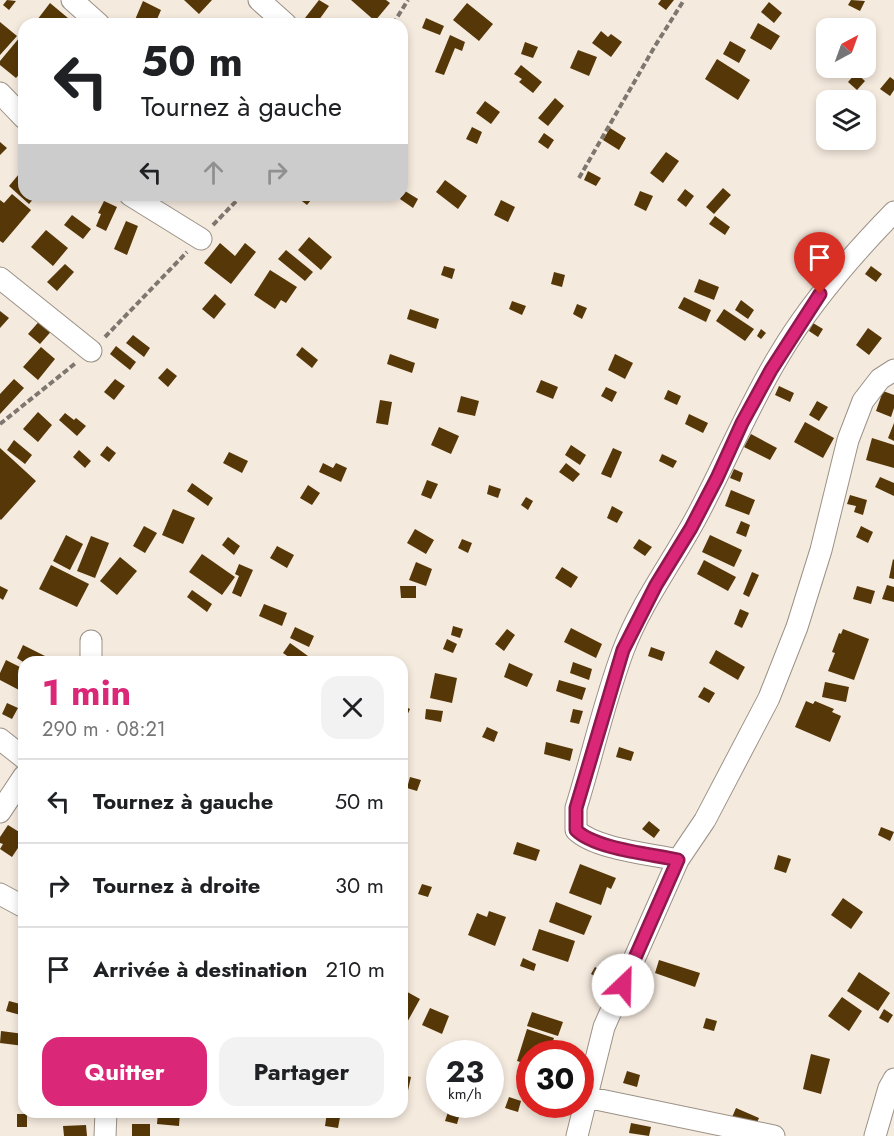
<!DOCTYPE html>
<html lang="fr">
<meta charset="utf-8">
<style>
:root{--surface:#fff;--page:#f2f2f2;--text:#202124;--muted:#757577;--line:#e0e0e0;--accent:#db2777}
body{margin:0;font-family:Jost,sans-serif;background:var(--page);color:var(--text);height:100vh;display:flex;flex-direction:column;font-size:22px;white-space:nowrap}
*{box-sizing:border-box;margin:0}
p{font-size:20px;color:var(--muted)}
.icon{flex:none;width:33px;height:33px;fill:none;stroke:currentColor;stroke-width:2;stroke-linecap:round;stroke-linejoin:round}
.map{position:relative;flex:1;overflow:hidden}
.panel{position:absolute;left:18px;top:656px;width:390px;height:462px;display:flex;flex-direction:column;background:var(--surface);border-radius:18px;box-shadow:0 3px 9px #0003}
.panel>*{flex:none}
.hud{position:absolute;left:18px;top:18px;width:390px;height:183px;border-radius:18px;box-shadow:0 3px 9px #0003;background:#fff;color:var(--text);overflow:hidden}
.needle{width:39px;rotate:41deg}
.controls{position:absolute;left:816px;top:18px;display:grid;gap:12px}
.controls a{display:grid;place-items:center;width:60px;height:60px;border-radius:12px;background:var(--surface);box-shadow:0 3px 9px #0003;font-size:30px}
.speed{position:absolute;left:426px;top:1040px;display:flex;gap:12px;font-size:30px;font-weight:700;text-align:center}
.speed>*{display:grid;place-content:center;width:78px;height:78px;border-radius:50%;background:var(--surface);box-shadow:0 3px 9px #0003;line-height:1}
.speed small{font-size:15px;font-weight:400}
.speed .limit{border:9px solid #d22;background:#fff;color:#111}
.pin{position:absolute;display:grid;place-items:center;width:51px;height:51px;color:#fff;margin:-62px -26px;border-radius:50% 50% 50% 0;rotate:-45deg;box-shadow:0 0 6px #0007}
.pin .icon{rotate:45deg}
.me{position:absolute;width:66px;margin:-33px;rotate:24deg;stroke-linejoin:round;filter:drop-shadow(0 0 4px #0008)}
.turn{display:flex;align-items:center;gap:21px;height:126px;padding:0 24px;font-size:27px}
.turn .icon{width:78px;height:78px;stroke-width:2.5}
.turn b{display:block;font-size:42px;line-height:51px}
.lanes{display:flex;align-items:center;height:57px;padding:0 24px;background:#0003;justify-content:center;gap:30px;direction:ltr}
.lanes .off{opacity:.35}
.round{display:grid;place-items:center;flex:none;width:63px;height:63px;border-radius:18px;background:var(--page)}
.overview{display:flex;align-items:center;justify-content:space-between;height:102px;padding:0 24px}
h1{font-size:36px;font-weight:700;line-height:45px;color:var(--accent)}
.primary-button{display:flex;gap:12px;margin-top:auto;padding:12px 24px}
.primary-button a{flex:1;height:69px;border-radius:18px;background:var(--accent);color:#fff;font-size:24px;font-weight:700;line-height:69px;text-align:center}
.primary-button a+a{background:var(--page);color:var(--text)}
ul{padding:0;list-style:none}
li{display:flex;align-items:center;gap:18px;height:84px;padding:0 24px;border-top:2px solid var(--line)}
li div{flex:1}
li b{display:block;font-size:22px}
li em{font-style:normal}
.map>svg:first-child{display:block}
.building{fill:#563707}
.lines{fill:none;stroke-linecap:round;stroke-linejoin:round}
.minor-casing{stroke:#9b9186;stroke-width:23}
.path{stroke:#7e776f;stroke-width:4;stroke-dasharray:6 3;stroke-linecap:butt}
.minor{stroke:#fff;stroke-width:21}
.route-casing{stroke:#8e194d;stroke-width:15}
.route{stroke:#db2777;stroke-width:10}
</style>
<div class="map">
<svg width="894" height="1136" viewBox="0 0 894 1136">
<rect width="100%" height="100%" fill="#f5eade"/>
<path class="building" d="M7 0 16 1 9 10 3 5Z
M184 0H212L199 14Z
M319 0 329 6 316 24H313L305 18Z
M351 0H386L390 3 375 21Z
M661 0H674L666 10 658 4Z
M851 0 865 1 860 11 848 5Z
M143 1 161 10 155 24H139L134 22Z
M769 2 782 13 774 23 761 12Z
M50 3 68 18 63 24H34Z
M467 3 493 24 479 41 453 20Z
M426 18 444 26 440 35 422 28Z
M0 22 17 36 0 55Z
M758 23 780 36 771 50 750 38Z
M601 31 608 37 611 34 622 42 611 57 592 43Z
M450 35 465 42 462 51 455 48 444 75 435 72Z
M20 37 24 41V69L16 78 0 65V61Z
M730 41 746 50 739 63 723 54Z
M525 42 538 47 533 58 521 54Z
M578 50 597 57 589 76 570 68Z
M717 59 750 80 738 100 705 79Z
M521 65 542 82 533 93 519 82 522 79 514 74Z
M856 73 865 81 857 90 848 82Z
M890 77 894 80V90L890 96 880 89Z
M555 98 564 106 548 126 538 118Z
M485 101 500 112 491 124 476 113Z
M472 127 482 132 477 144 466 139Z
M610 128 626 138 619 150 603 140Z
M544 133 554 140 548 149 538 142Z
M0 142 7 148 0 155Z
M666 152 679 161 663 183 650 173Z
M24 168V195H37L29 204 9 186Z
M588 171 601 178 596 186 584 180Z
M445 180 467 196 458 209 436 192Z
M723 188 731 195 714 214 706 207Z
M685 189 694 196 686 207 677 200Z
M405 191 418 199 413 208 400 199Z
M640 191 653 196 646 211 634 205Z
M12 194 31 210 3 243 0 241V200L4 203Z
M294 195H315L307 205Z
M501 200 515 207 508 222 494 215Z
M104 201 117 207 106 231 96 226 101 214 98 213Z
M72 215 91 229 83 239 64 225Z
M715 216 730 227 725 235 709 224Z
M126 221 138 226 127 255 114 249Z
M46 230 68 248 53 266 31 247Z
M309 237 332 257 321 270 298 250Z
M220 243 235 256 245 243 256 252 231 284 204 263Z
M286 250 313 272 305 281 278 259Z
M65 264 74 272 57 291 47 282Z
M444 266 455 269 452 279 441 275Z
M871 266 882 274 876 282 865 274Z
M270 270 297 287 286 303 281 300 275 309 254 295Z
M554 272 565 275 562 287 551 284Z
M699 279 719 287 714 300 694 292Z
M215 294 226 304 214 319 202 309Z
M684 297 711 310 706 322 678 308Z
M741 300 754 310 748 319 735 310Z
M512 301 526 306 522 315 509 309Z
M577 304 587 308 582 319 573 314Z
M410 309 439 319 436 329 407 319Z
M724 309 754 329 745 341 716 321Z
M0 311 9 318 0 328Z
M43 317 55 327 40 344 28 334Z
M813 323 823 329 818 337 809 331Z
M868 328 882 338 869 355 856 345Z
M761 329 766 333 761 339 757 336Z
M133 335 150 348 144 357 126 343Z
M116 346 136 362 130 370 110 354Z
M41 347 55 359 38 380 23 367Z
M302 347 318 360 312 368 296 355Z
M390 354 415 363 412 373 387 364Z
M615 354 633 363 625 379 608 370Z
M167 368 177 376 168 387 158 378Z
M14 379 24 388 0 414V394Z
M115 379 125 386 114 400 104 392Z
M541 380 558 387 553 399 536 392Z
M779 386 794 393 790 402 775 395Z
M606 387 617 392 612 402 601 396Z
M668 390 681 396 677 405 664 399Z
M883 391 894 395V408L891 417 876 411Z
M461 396 479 401 475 416 457 412Z
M380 400 392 402 388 425 376 423Z
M817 401 828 407 819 421 809 415Z
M38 412 52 425 38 442 23 429Z
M65 413 74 420 76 418 86 426 77 436 59 420Z
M689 414 708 423 703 433 685 424Z
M805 422 834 438 823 458 794 442Z
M894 423V441L888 438Z
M439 427 459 436 451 454 431 445Z
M751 434 777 448 770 460 744 447Z
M872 438 894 445V468L866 460Z
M14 440 32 455 25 464 7 450Z
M571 445 586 455 580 465 565 455Z
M107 446 116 453 109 462 100 455Z
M0 448 36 481 1 520 0 519Z
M613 448 622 452 611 478 601 474Z
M79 450 91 461 85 468 73 457Z
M229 452 248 461 242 473 223 463Z
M662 454 677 461 673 468 659 461Z
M323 463 333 468 336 463 347 468 341 482 319 472Z
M566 463 580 474 573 482 559 472Z
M734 469 743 473 740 482 730 478Z
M880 477 894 483V496L875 487Z
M427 480 438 484 431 499 421 495Z
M192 483 213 498 208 506 187 491Z
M308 485 320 493 312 505 300 498Z
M489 485 501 489 498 498 487 494Z
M731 490 755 500 749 515 725 506Z
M850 495 867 500 863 515 854 512 856 506 847 504Z
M526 497 533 501 528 510 521 505Z
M612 506 623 512 617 523 607 518Z
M173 509 195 518 183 544 162 535Z
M741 521 750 525 746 537 736 533Z
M144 526 157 533 145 553 133 546Z
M861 526 873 532 868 543 856 537Z
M415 529 434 540 426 554 407 543Z
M66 535 83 544 70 570 53 561Z
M710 535 742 550 734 567 702 552Z
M91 536 109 543 95 578 77 571Z
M228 537 240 546 234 555 222 545Z
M462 539 472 543 468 553 458 548Z
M639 539 652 547 645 556 633 548Z
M277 546 294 555 287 568 270 558Z
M202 554 235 577 222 595 189 572Z
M120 557 137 571 117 595 100 581Z
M893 559 894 560V579L889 578Z
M704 560 736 577 728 591 697 574Z
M416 562 432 569 426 586 409 580Z
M239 564 253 570 241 597 232 593 239 576 235 574Z
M51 565 89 584 77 607 39 589Z
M562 567 578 577 571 588 555 578Z
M752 572 759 575 749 597 743 594Z
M887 585 894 587V602L882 599Z
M0 586 8 590 3 600 0 598Z
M400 586H416V598H401Z
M857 586 875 591 871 604 853 599Z
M192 590 212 604 207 612 187 597Z
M264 604 287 613 282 626 259 616Z
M740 609 749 613 742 628 734 624Z
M453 626 463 629 460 638 451 635Z
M295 627 314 636 309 647 290 638Z
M571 628 602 644 596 658 564 642Z
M507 629 515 635 504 651 495 644Z
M843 629 869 639 854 680 828 671 835 653 832 652 839 633 841 634Z
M447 639 457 644 453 653 443 649Z
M290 643 308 656 305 662H296L283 653Z
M23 645 51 659 50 662H23L17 658Z
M651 647 665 652 662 661 648 656Z
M716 650 745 667 738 680 709 663Z
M6 660 24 669V680L19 690 0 680V673Z
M573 662 592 669 589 680 570 673Z
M509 663 533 674 527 687 504 677Z
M435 673 457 678 452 703 430 698Z
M559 680 586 688 582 700 556 691Z
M825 682 849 687 846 702 822 697Z
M704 687 715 693 709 703 698 697Z
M806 701 813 704 815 701 834 709 832 712 841 716 830 742 795 727Z
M7 703 18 708 12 719 2 714Z
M402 705 410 709 405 720 402 718Z
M426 709 443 711 441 722 425 719Z
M573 709 583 711 579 724 570 722Z
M487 727 498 732 494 742 482 737Z
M546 742 573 749 570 761 544 754Z
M619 747 634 752 631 761 616 757Z
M410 777 421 780 417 791 407 788Z
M24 794V810L16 805Z
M649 821 660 830 654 838 642 829Z
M8 825 24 835V839L12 857 0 849 3 844 0 843V837Z
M881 827 894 832 890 841 878 835Z
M517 842 540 850 536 861 513 854Z
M778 855 791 859 786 873 774 869Z
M580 864 616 878 611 889 607 887 601 905 569 893Z
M422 884 432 887 428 897 418 894Z
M843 898 863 912 851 929 831 915Z
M556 902 592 916 584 935 549 922Z
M489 911 506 917 495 946 468 935 477 913 487 917Z
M539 929 575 941 568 962 532 950Z
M523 958 536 964 534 971 520 966Z
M659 960 700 973 695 987 655 973Z
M595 967 602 971 598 978 591 974Z
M859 972 890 993 878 1011 847 991Z
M402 989 420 999 405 1026 402 1025Z
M842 997 862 1011 849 1031 828 1016Z
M9 1001 24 1005V1016L6 1011Z
M430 1008 449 1016 442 1034 422 1025Z
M884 1009 893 1015 888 1023 879 1018Z
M532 1012 563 1022 558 1036 527 1026Z
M706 1018 717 1021 714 1031 703 1028Z
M527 1029 554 1038 549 1053H530V1065L517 1061Z
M1 1031 24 1034V1046L0 1043Z
M811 1054 830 1059 821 1094 803 1089Z
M520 1067 530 1070V1081L516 1077Z
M627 1071 640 1075 637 1087 623 1083Z
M402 1075 411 1077 404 1109H402Z
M509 1097 521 1101 518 1112 505 1108Z
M548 1104H564L561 1112 546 1108Z
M450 1106 461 1110 457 1124 445 1121Z
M736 1108 759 1118 751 1136H724Z
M158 1112H180L179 1126 157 1124Z
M327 1112H341L338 1128 325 1126Z
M17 1114H27V1127H17Z
M631 1123 651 1127 649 1136 629 1133Z
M132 1124H150V1136H132Z
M86 1125 87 1136H64L63 1126Z"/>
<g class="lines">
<g class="minor-casing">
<path id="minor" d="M72 0 99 24
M259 0 286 24
M0 93 24 118
M130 195 201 239
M0 278 91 351
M91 662V641
M0 739 24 758
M0 812 24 776
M678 860C651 854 595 849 576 830V808C592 757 604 702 623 651 641 603 673 561 697 516 726 462 748 406 780 354 811 302 852 255 894 212
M0 894 24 907
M586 1097 774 1136
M105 1136 106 1112
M577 1136 604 1027 678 860 705 820 769 698 797 627 821 550 848 440 863 401 880 379 894 370
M875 1136 889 1088 894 1079"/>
</g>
<path class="path" d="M393 24 408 0
M579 178 655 46 684 0
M213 225 242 195
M105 337 187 252
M0 424 77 362"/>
<use href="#minor" class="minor"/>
</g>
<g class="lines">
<g class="route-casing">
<path id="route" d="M623 985 678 860C651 854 595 849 576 830V808L623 650 656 585 691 528 717 478 742 423 771 370 820 294"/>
</g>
<use href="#route" class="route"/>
</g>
</svg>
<div class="controls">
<a><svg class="needle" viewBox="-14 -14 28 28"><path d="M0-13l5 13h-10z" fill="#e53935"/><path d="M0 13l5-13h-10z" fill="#757577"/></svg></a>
<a><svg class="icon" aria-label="layers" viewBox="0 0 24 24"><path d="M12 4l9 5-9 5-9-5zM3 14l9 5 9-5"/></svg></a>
</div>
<div class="speed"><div>23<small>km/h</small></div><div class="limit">30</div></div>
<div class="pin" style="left:820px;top:294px;background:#d93025"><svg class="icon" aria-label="arrive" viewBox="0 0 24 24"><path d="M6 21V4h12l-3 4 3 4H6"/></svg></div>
<svg class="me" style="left:623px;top:985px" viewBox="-20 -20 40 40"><circle r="19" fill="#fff"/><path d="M0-13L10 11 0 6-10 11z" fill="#db2777"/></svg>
<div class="hud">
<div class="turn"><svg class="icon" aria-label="left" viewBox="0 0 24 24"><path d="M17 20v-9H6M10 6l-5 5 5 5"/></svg><div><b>50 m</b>Tournez à gauche</div></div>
<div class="lanes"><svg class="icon" aria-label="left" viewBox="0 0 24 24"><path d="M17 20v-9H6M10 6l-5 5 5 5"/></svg><svg class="icon off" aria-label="ahead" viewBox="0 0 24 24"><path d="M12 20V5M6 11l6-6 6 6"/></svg><svg class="icon off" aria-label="right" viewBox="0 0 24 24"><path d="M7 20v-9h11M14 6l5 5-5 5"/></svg></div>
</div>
<section class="panel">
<div class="overview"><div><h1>1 min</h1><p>290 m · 08:21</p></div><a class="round"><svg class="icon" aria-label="close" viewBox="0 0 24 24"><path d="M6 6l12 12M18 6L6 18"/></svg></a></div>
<ul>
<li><svg class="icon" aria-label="left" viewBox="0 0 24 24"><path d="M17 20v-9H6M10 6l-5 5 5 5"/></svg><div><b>Tournez à gauche</b></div><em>50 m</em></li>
<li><svg class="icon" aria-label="right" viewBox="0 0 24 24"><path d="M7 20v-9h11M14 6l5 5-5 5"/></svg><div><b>Tournez à droite</b></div><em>30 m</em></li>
<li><svg class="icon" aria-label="arrive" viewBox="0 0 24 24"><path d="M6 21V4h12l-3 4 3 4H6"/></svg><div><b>Arrivée à destination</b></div><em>210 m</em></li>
</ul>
<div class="primary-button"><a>Quitter</a><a>Partager</a></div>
</section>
</div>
